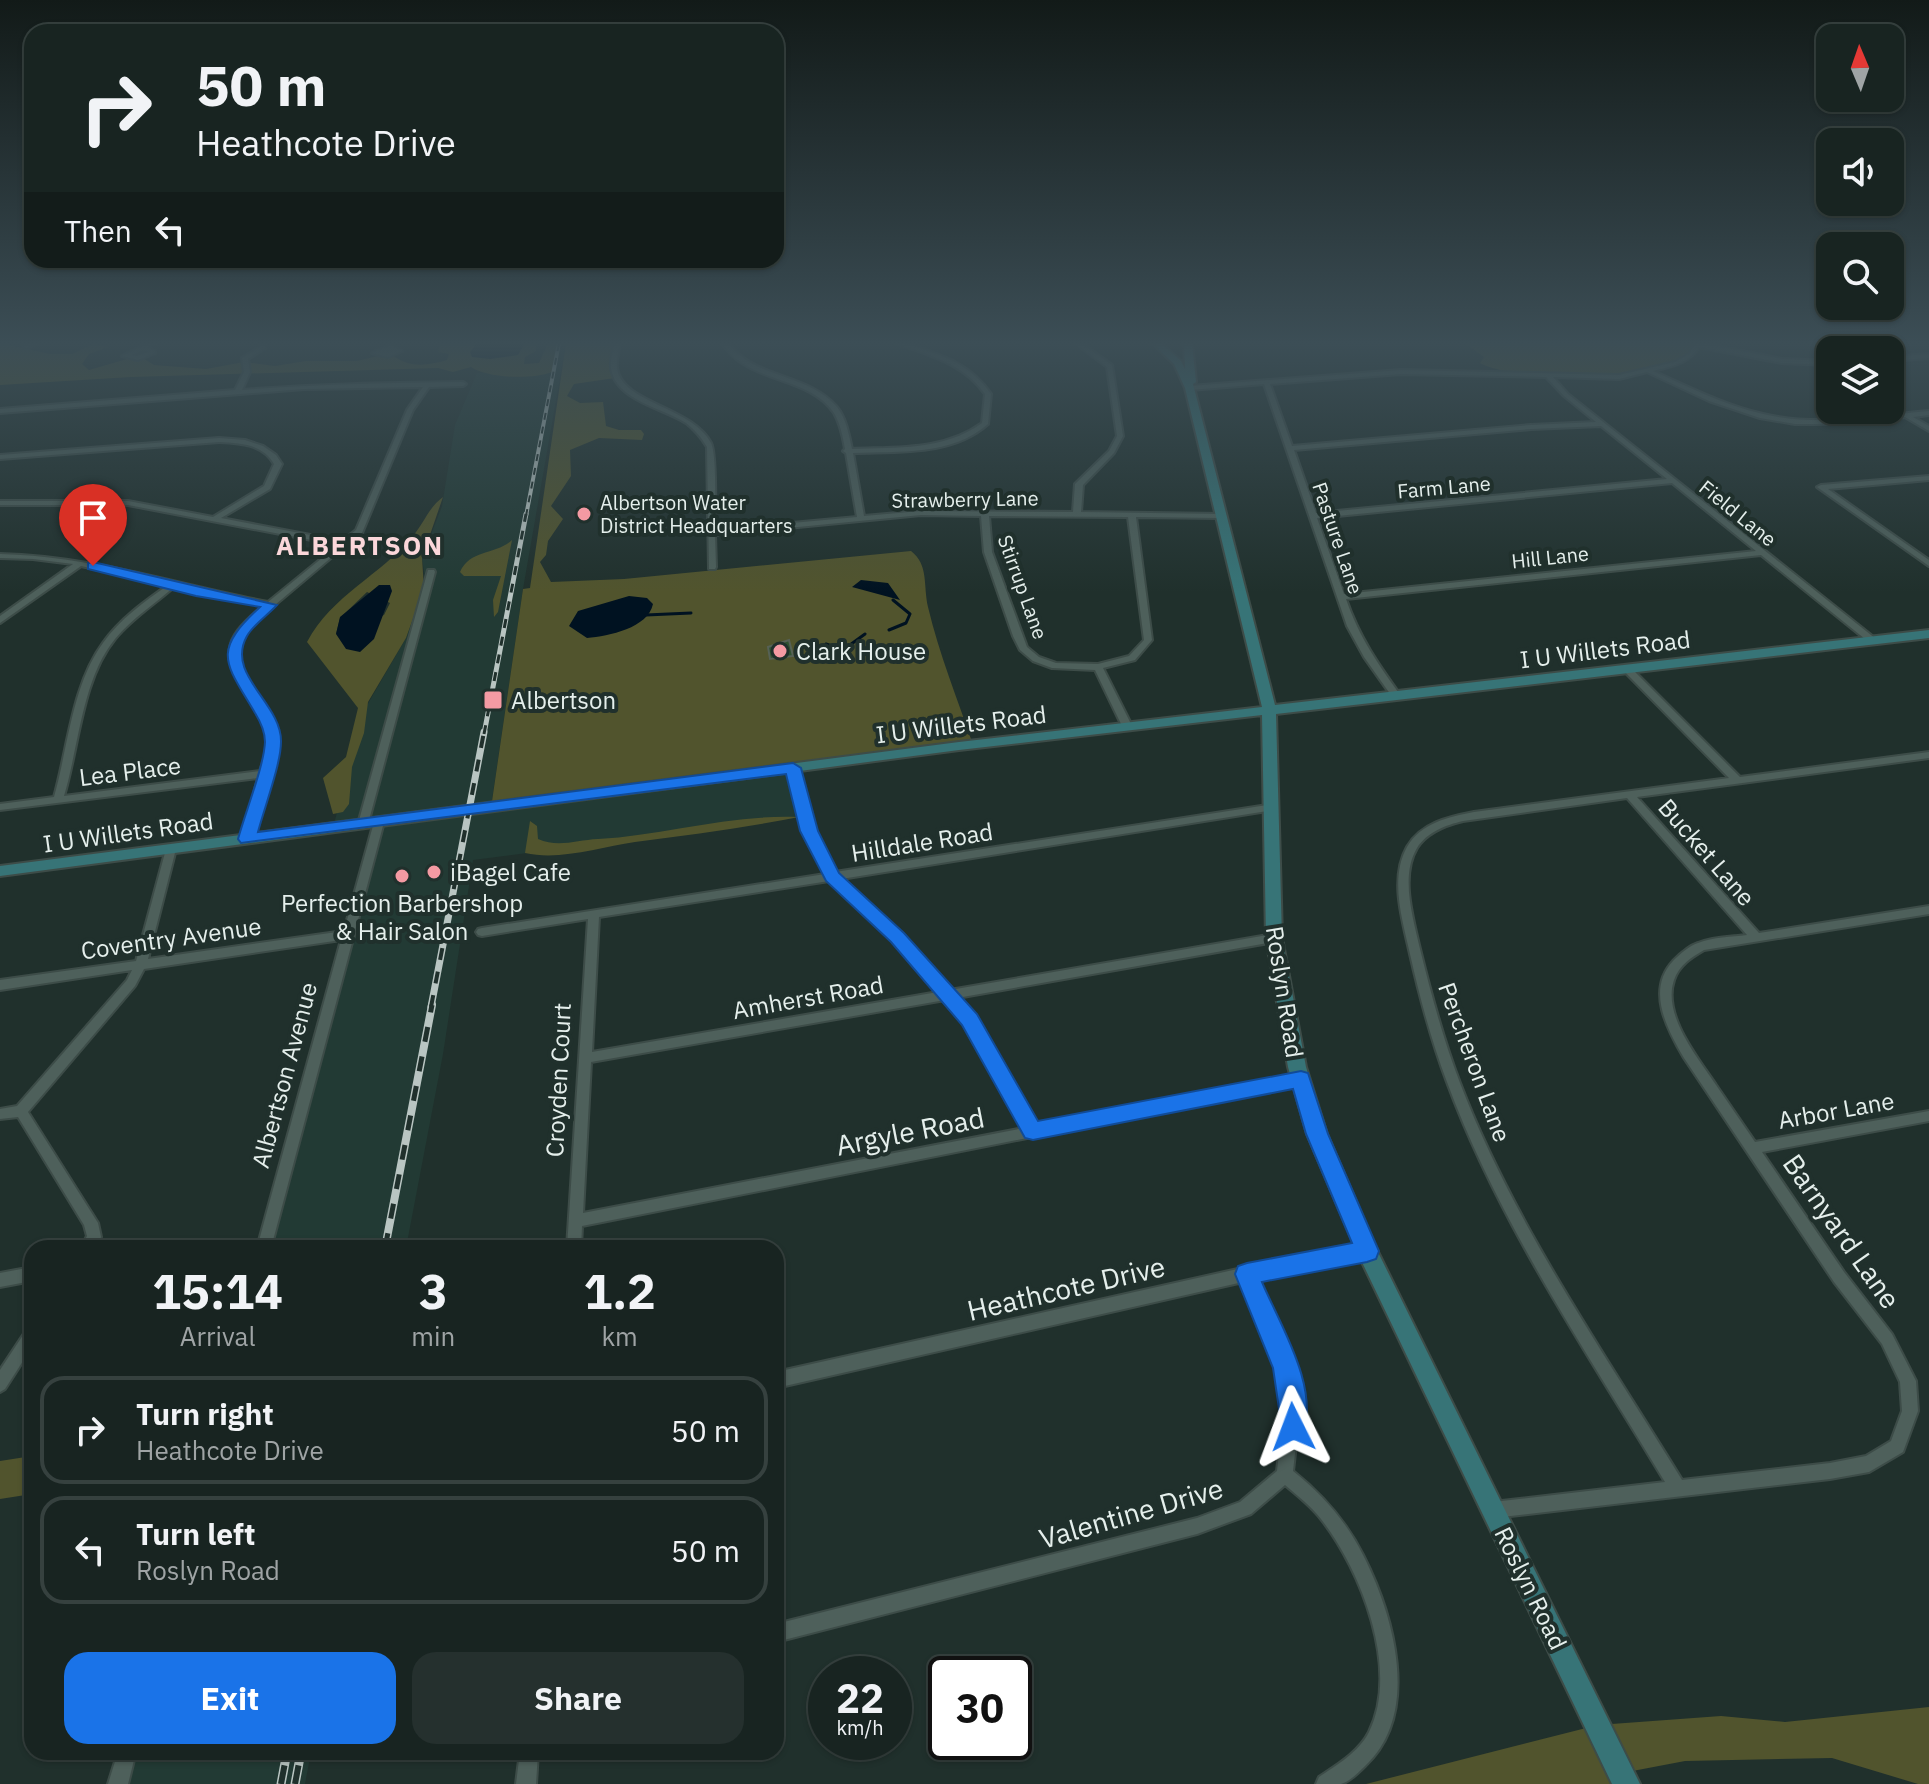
<!DOCTYPE html>
<style>
:root{--surface:#182421;--page:#25302e;--text:#f1f3f6;--muted:#9fa4a5;--line:#36413f;--accent:#1a73e8}
body{margin:0;font-family:"IBM Plex Sans",sans-serif;background:var(--page);color:var(--text);height:100vh;display:flex;flex-direction:column;font-size:30px;white-space:nowrap}
*{box-sizing:border-box;margin:0}
p{font-size:26px;color:var(--muted)}
.icon{flex:none;width:44px;height:44px;fill:none;stroke:currentColor;stroke-width:2;stroke-linecap:round;stroke-linejoin:round}
.map{position:relative;flex:1;overflow:hidden}
.sheet{position:absolute;left:24px;top:1240px;width:760px;height:520px;display:flex;flex-direction:column;background:var(--surface);border-radius:24px;box-shadow:0 2px 6px #0004,0 0 0 2px var(--line)}
.sheet>*{flex:none}
.banner{position:absolute;left:24px;top:24px;width:760px;height:244px;border-radius:24px;box-shadow:0 2px 6px #0004,0 0 0 2px var(--line);background:#182421;color:var(--text);overflow:hidden}
.needle{width:52px;rotate:358deg}
.controls{position:absolute;left:1816px;top:24px;display:grid;gap:16px}
.controls a{display:grid;place-items:center;width:88px;height:88px;border-radius:16px;background:var(--surface);box-shadow:0 2px 6px #0004,0 0 0 2px var(--line);font-size:40px}
.speed{position:absolute;left:808px;top:1656px;display:flex;gap:16px;font-size:40px;font-weight:700;text-align:center}
.speed>*{display:grid;place-content:center;width:104px;height:104px;border-radius:50%;background:var(--surface);box-shadow:0 2px 6px #0004,0 0 0 2px var(--line);line-height:1}
.speed small{font-size:20px;font-weight:400}
.speed .limit{border:4px solid #111;border-radius:12px;background:#fff;color:#111}
.pin{position:absolute;display:grid;place-items:center;width:68px;height:68px;color:#fff;margin:-82px -34px;border-radius:50% 50% 50% 0;rotate:-45deg;box-shadow:0 0 8px #0007}
.pin .icon{rotate:45deg}
.me{position:absolute;width:88px;margin:-44px;rotate:357deg;stroke-linejoin:round;filter:drop-shadow(0 0 6px #0008)}
.turn{display:flex;align-items:center;gap:28px;height:168px;padding:0 40px;font-size:36px}
.turn .icon{width:104px;height:104px;stroke-width:2.5}
.turn b{display:block;font-size:56px;line-height:68px}
.then{display:flex;align-items:center;height:76px;padding:0 40px;background:#0003;gap:16px;font-size:30px}
.eta{display:flex;justify-content:space-evenly;align-items:center;height:136px;text-align:center}
.eta b{font-size:48px;font-weight:800;line-height:56px}
.primary-button{display:flex;gap:16px;margin-top:auto;padding:16px 40px}
.primary-button a{flex:1;height:92px;border-radius:24px;background:var(--accent);color:#fff;font-size:32px;font-weight:800;line-height:92px;text-align:center}
.primary-button a+a{background:var(--page);color:var(--text)}
ul{padding:0;list-style:none}
li{display:flex;align-items:center;gap:24px;height:108px;margin:0 16px 12px;padding:0 24px;border:4px solid var(--line);border-radius:24px}
li div{flex:1}
li b{display:block;font-size:30px}
li em{font-style:normal}
.map>svg:first-child{display:block}
.built{fill:#223a34}
.green{fill:#51542d;fill-rule:evenodd}
.water{fill:#001221}
.lines{fill:none;stroke-linecap:round;stroke-linejoin:round}
.stream{stroke:#001221;stroke-width:3}
.building{fill:#2f5230;stroke:#566156;stroke-width:2}
.minor-casing{stroke:#3d4c48;stroke-width:4}
.secondary-casing{stroke:#3d4c48;stroke-width:4}
.minor{fill:#4e605b;fill-rule:evenodd}
.secondary{fill:#377477;fill-rule:evenodd}
.rail-far4-casing{stroke:#b9c5c2;stroke-width:4}
.rail-far3-casing{stroke:#b9c5c2;stroke-width:5}
.rail-far2-casing{stroke:#b9c5c2;stroke-width:7}
.rail-far1-casing{stroke:#b9c5c2;stroke-width:8}
.rail-casing{stroke:#b9c5c2;stroke-width:9}
.rail-far4{stroke:#20302c;stroke-width:2;stroke-dasharray:7;stroke-linecap:butt}
.rail-far3{stroke:#20302c;stroke-width:3;stroke-dasharray:9;stroke-linecap:butt}
.rail-far2{stroke:#20302c;stroke-width:4;stroke-dasharray:12;stroke-linecap:butt}
.rail-far1{stroke:#20302c;stroke-width:5;stroke-dasharray:15;stroke-linecap:butt}
.rail{stroke:#20302c;stroke-width:6;stroke-dasharray:19;stroke-linecap:butt}
.route{fill:#1a73e8;stroke:#114b97;stroke-width:2}
.poi-dot{fill:#f49aa3;stroke:#20302c;stroke-width:3}
.labels{text-anchor:middle;dominant-baseline:central;stroke-width:8;stroke-linejoin:round;paint-order:stroke}
.far-street-label{font-size:20px;fill:#e5efec;stroke:#20302c}
.far-poi-label{font-size:20px;fill:#e5efec;stroke:#20302c;text-anchor:start}
.street-label{font-size:24px;fill:#e5efec;stroke:#20302c}
.poi-label{font-size:24px;fill:#e5efec;stroke:#20302c;text-anchor:start}
.far-district-label{font-size:26px;font-weight:bold;letter-spacing:2px;fill:#fbd7da;stroke:#20302c}
.near-street-label{font-size:28px;fill:#e5efec;stroke:#20302c}
</style>
<div class="map">
<svg width="1929" height="1784" viewBox="0 0 1929 1784">
<rect width="100%" height="100%" fill="#20302c"/>
<path class="built" d="M557 343H566L523 589 491 807 793 768 804 817 473 860 443 1054 406 1248H263L379 823 333 828 363 712 406 638 425 578 422 558 442 506 455 425 477 373 551 372Z
M127 1752H311L305 1784H118Z"/>
<path class="green" d="M0 343 50 354H72L93 344 108 347 89 354 82 364 89 370 127 359 126 353 151 349 143 358 154 365 206 369 244 362 275 366 306 361H357L378 356 375 352C383 347 392 345 400 349L392 355C410 368 426 366 447 360L449 354 438 352 441 343H536V351L525 357 524 364 539 363 548 343H557L552 372C530 380 487 378 471 367L453 372 438 368 131 377 0 385Z
M566 343H617L615 378 574 384 567 396 580 403 603 402 606 426 619 430H641L644 434 642 440 599 438 570 450 571 476 551 506 563 519 548 541 546 555 540 562 551 582 624 579 911 551C929 565 923 585 928 607 939 654 958 700 973 745L491 808 523 589 530 588Z
M1465 343H1699C1683 387 1513 382 1480 363L1484 357Z
M443 497 422 558 424 588 406 638 368 702 364 733 352 767 349 804 343 812 333 814 323 778 346 757 358 708 307 642C332 595 381 575 413 536 424 523 429 507 443 497ZM367 592 390 603 384 615 336 634 340 618Z
M512 540 498 612 494 617 493 600 501 576H464L460 572C470 549 496 555 512 540Z
M799 817C744 828 690 835 635 842 600 847 560 861 525 853L530 821 537 826 538 839C558 848 577 840 598 839 665 835 731 814 799 817Z
M32 1456V1494L0 1499V1461Z
M1929 1707V1784H1918L1832 1758 1685 1761 1622 1773 1626 1784H1366L1598 1725 1721 1716 1785 1722Z"/>
<path class="water" d="M477 343H525L518 355 490 359 472 357 470 352Z
M861 580 888 583 900 600 852 587Z
M379 585H390L392 591 374 639 360 652 346 649 336 634 340 617Z
M629 596 647 598 653 604C648 628 609 636 587 638L569 626 578 611Z"/>
<g class="lines">
<path class="stream" d="M646 615 691 613
M889 630 906 623 910 614 893 600
M826 644 843 650 865 634"/>
</g>
<path class="building" d="M789 640 793 656 770 659 768 647Z"/>
<g class="lines">
<g class="minor-casing">
<path id="minor" d="M30 343H37L28 348H24V346Z
M148 343H155L148 347 155 351V353L138 360 122 356ZM143 350 148 352 137 356 132 355Z
M614 343H620C619 351 616 360 617 368 621 403 693 407 711 443 717 455 715 513 715 530L857 517 846 453 843 451 845 449C843 437 840 423 834 413 809 375 747 384 722 343H728C754 379 808 373 837 407 846 418 849 435 852 449 897 447 943 451 982 423L985 394C964 364 931 356 899 344L898 343H905C940 355 969 362 991 394L988 424C952 456 899 451 853 453L864 516 921 511 1073 512 1075 484 1109 451 1117 436 1107 367 1075 343H1081L1112 365 1123 436 1114 453 1083 485 1081 512 1221 514 1225 516 1221 518 1136 517 1152 640 1135 660 1103 668 1132 726 1130 728 1127 729 1122 726 1095 670 1052 668 1033 661 1020 650 1013 636 984 552 981 516 921 515 715 535 716 567 715 569H709L707 447C701 437 695 430 686 423 663 408 615 400 611 368 610 360 613 351 614 343ZM989 516 1128 517 1144 640 1129 656 1098 664 1056 663 1039 657 1027 647 992 552Z
M1696 343H1702L1782 359 1830 361V365L1782 363 1699 347C1688 364 1672 366 1653 371 1689 387 1724 405 1763 414 1818 427 1874 416 1929 411V415L1913 417 1929 426V431L1905 417 1852 423 1814 424H1795L1760 418 1709 401 1647 372 1619 379 1553 377 1568 394 1876 639V643H1870L1761 555 1346 599C1359 637 1378 664 1401 696L1396 699 1393 698 1364 657 1347 626 1264 384 1190 390 1187 388 1190 386 1401 370 1619 375 1675 362 1689 354ZM1401 374 1546 377 1564 396 1596 422 1531 425 1292 446 1270 384ZM1601 426 1667 479 1316 513 1294 450 1531 429ZM1672 483 1756 551 1344 594 1317 518Z
M263 345 265 346V348L248 359 250 372 242 390C316 384 390 383 463 382L466 384 463 386 429 387 413 410 362 533 349 543V546H345L263 615 240 640 237 650 243 671 273 721 278 742 252 839 247 843 242 839 258 778 0 810V804L54 797C68 748 72 685 103 643 120 619 144 602 168 585L81 566 0 623V616L73 564 33 559 0 558V554C92 556 178 585 268 602L338 545 128 505H0V501H128L213 517 264 486 274 464C263 444 240 443 219 442L0 459V455L219 438 245 440 263 446 276 455 282 464 270 489 221 518 342 541 356 530 407 410 423 387 304 389 0 413V409L235 390 244 372 242 358ZM175 586 263 606C214 646 226 658 254 706 261 717 268 728 268 741 268 750 263 762 260 771L64 796C79 746 82 679 115 639 132 618 155 604 175 586Z
M390 345 402 351 388 357 372 353Z
M1929 354V358L1890 361V357Z
M1929 476V480L1828 489 1929 560V566L1817 487 1821 485Z
M428 570H434L435 572 368 824 363 827 358 824Z
M1627 666 1630 667 1740 777 1929 752V758L1637 797 1759 933 1929 906V914L1704 950C1692 957 1679 965 1674 980 1662 1015 1698 1058 1716 1085 1729 1104 1742 1123 1755 1142L1929 1111V1121L1762 1152 1844 1272 1892 1334 1916 1381 1918 1411 1903 1452 1869 1472 1830 1479 1493 1518 1487 1516 1485 1510 1487 1504 1493 1502 1665 1482C1588 1354 1499 1223 1447 1082 1431 1040 1420 998 1410 954 1403 922 1389 879 1407 847 1421 823 1448 817 1474 812L1729 778 1624 671V667ZM1627 798 1747 935C1732 937 1713 937 1698 943 1689 946 1680 954 1673 961 1646 990 1667 1029 1684 1058L1834 1282 1882 1344 1900 1382 1902 1411 1891 1441 1866 1456 1830 1463 1682 1480C1604 1353 1513 1222 1460 1083 1443 1039 1431 994 1420 949 1413 918 1400 876 1417 848 1427 832 1446 825 1463 821Z
M793 765 798 768 814 831 835 872 1273 804 1277 805 1278 807 1273 810 841 879 901 934 950 990 1274 934 1278 935 1280 938 1278 941 1274 942 957 998 973 1017 1037 1125 1301 1074 1305 1075 1307 1079 1305 1083 582 1226 581 1248H567L588 919 482 936 478 935 476 932 478 929 482 928 825 874 804 831 788 768ZM829 881 893 940 938 992 592 1052 599 917ZM945 1000 965 1023 1024 1128 583 1213 591 1062Z
M379 819 384 822 271 1248H257L341 940 144 969 135 986 28 1112 98 1223 101 1237 96 1248H81L87 1236 84 1225 18 1117 0 1119V1109L17 1106 127 980 132 970 0 990V980L136 961 166 849 171 845 176 849 148 959 344 931 374 822Z
M1367 1244 1372 1246 1374 1251 1372 1256 1367 1258 1296 1270 1256 1279 1294 1368 1301 1400 1293 1471C1323 1495 1346 1521 1363 1555 1393 1614 1422 1713 1365 1766 1359 1772 1349 1782 1341 1784 1334 1784 1324 1784 1316 1784L1319 1777C1337 1765 1359 1752 1369 1732 1400 1669 1361 1570 1321 1519 1311 1506 1298 1496 1285 1485L1251 1514 1197 1534 776 1642V1624L1197 1518 1240 1502 1277 1471 1285 1400 1278 1368 1243 1282 776 1388V1372L1296 1256Z
M32 1267V1281L0 1287V1273Z
M32 1327V1347L5 1389 0 1392V1370L27 1329Z
M118 1752H136L128 1784H108Z
M520 1752H538L536 1784H516Z"/>
</g>
<g class="secondary-casing">
<path id="secondary" d="M1152 343H1161L1181 361 1185 369 1184 343H1192L1196 382 1193 384 1275 705 1929 630V638L1276 714 1282 938 1306 1067 1327 1134 1375 1246 1640 1784H1612L1360 1258 1307 1134 1288 1067 1266 938 1262 715 959 750 0 876V866L959 742 1262 707 1185 388 1174 364Z"/>
</g>
<use href="#minor" class="minor"/>
<use href="#secondary" class="secondary"/>
<g class="rail-far4-casing">
<path id="rail-far4" d="M526 516 559 343"/>
</g>
<g class="rail-far3-casing">
<path id="rail-far3" d="M484 734 526 514"/>
</g>
<g class="rail-far2-casing">
<path id="rail-far2" d="M431 1007 484 732"/>
</g>
<g class="rail-far1-casing">
<path id="rail-far1" d="M385 1248 432 1005"/>
</g>
<g class="rail-casing">
<path id="rail" d="M281 1784 287 1752
M295 1784 301 1752"/>
</g>
<use href="#rail-far4" class="rail-far4"/>
<use href="#rail-far3" class="rail-far3"/>
<use href="#rail-far2" class="rail-far2"/>
<use href="#rail-far1" class="rail-far1"/>
<use href="#rail" class="rail"/>
</g>
<linearGradient id="sky" x2="0" y2="1"><stop stop-color="#121a18"/><stop offset="0.58" stop-color="#3c4e56"/><stop offset="1" stop-color="#3c4e56" stop-opacity="0"/></linearGradient>
<rect width="1929" height="592" fill="url(#sky)"/>
<path class="route" d="M93 562 277 605C268 615 254 624 247 636 225 675 282 703 281 742 281 764 264 809 258 832L793 763 801 768 818 831 839 873 904 933 977 1014 1038 1121 1301 1071 1308 1073 1328 1134 1379 1251 1376 1259 1367 1262 1262 1282C1280 1325 1321 1389 1302 1436L1293 1440 1283 1436 1273 1368 1235 1274 1238 1266 1247 1263 1352 1243 1306 1134 1293 1089 1033 1140 1025 1138 962 1025 891 942 826 881 800 831 786 774 241 843 238 839C245 813 264 766 265 742 265 733 260 721 255 713 225 662 211 652 260 607L196 596 88 569V563Z"/>
<g class="poi-dot">
<circle cx="584" cy="514" r="8"/>
<circle cx="780" cy="651" r="8"/>
<rect x="483" y="690" width="20" height="20" rx="4"/>
<circle cx="434" cy="872" r="8"/>
<circle cx="402" cy="876" r="8"/>
</g>
<g class="labels">
<g class="far-street-label">
<text transform="translate(1444 487) rotate(-5)">Farm Lane</text>
<text transform="translate(965 499) rotate(-1)">Strawberry Lane</text>
<text transform="translate(1738 513) rotate(39)">Field Lane</text>
<text transform="translate(1338 538) rotate(71)">Pasture Lane</text>
<text transform="translate(1550 557) rotate(-6)">Hill Lane</text>
<text transform="translate(1023 587) rotate(70)">Stirrup Lane</text>
</g>
<g class="far-poi-label">
<text x="600" y="502">Albertson Water<tspan x="600" dy="23">District Headquarters</tspan></text>
</g>
<g class="street-label">
<text transform="translate(1605 649) rotate(-7)">I U Willets Road</text>
<text transform="translate(961 724) rotate(-7)">I U Willets Road</text>
<text transform="translate(130 771) rotate(-7)">Lea Place</text>
<text transform="translate(128 832) rotate(-8)">I U Willets Road</text>
<text transform="translate(922 842) rotate(-9)">Hilldale Road</text>
<text transform="translate(1707 852) rotate(49)">Bucket Lane</text>
<text transform="translate(171 938) rotate(-8)">Coventry Avenue</text>
<text transform="translate(1285 992) rotate(81)">Roslyn Road</text>
<text transform="translate(808 997) rotate(-10)">Amherst Road</text>
<text transform="translate(1475 1062) rotate(70)">Percheron Lane</text>
<text transform="translate(284 1075) rotate(-75)">Albertson Avenue</text>
<text transform="translate(558 1080) rotate(-87)">Croyden Court</text>
<text transform="translate(1836 1110) rotate(-10)">Arbor Lane</text>
<text transform="translate(1531 1588) rotate(64)">Roslyn Road</text>
</g>
<g class="poi-label">
<text x="796" y="651">Clark House</text>
<text x="511" y="700">Albertson</text>
<text x="450" y="872">iBagel Cafe</text>
<text x="402" y="903" text-anchor="middle">Perfection Barbershop<tspan x="402" dy="28">&amp; Hair Salon</tspan></text>
</g>
<g class="far-district-label">
<text x="360" y="545">ALBERTSON</text>
</g>
<g class="near-street-label">
<text transform="translate(910 1131) rotate(-11)">Argyle Road</text>
<text transform="translate(1842 1231) rotate(55)">Barnyard Lane</text>
<text transform="translate(1066 1288) rotate(-13)">Heathcote Drive</text>
<text transform="translate(1131 1513) rotate(-16)">Valentine Drive</text>
</g>
</g>
</svg>
<div class="controls">
<a><svg class="needle" viewBox="-14 -14 28 28"><path d="M0-13l5 13h-10z" fill="#e53935"/><path d="M0 13l5-13h-10z" fill="#9fa4a5"/></svg></a>
<a><svg class="icon" aria-label="sound" viewBox="0 0 24 24"><path d="M4 9h4l5-4v14l-5-4H4zM17 9q2 3 0 6"/></svg></a>
<a><svg class="icon" aria-label="search" viewBox="0 0 24 24"><circle cx="10" cy="10" r="6"/><path d="M15 15l6 6"/></svg></a>
<a><svg class="icon" aria-label="layers" viewBox="0 0 24 24"><path d="M12 4l9 5-9 5-9-5zM3 14l9 5 9-5"/></svg></a>
</div>
<div class="speed"><div>22<small>km/h</small></div><div class="limit">30</div></div>
<div class="pin" style="left:93px;top:566px;background:#d93025"><svg class="icon" aria-label="arrive" viewBox="0 0 24 24"><path d="M6 21V4h12l-3 4 3 4H6"/></svg></div>
<svg class="me" style="left:1293px;top:1427px" viewBox="-20 -20 40 40"><path d="M0-17L14 15 0 8-14 15z" fill="#1a73e8" stroke="#fff" stroke-width="4"/></svg>
<div class="banner">
<div class="turn"><svg class="icon" aria-label="right" viewBox="0 0 24 24"><path d="M7 20v-9h11M14 6l5 5-5 5"/></svg><div><b>50 m</b>Heathcote Drive</div></div>
<div class="then">Then<svg class="icon" aria-label="left" viewBox="0 0 24 24"><path d="M17 20v-9H6M10 6l-5 5 5 5"/></svg></div>
</div>
<section class="sheet">
<div class="eta">
<div><b>15:14</b><p>Arrival</p></div>
<div><b>3</b><p>min</p></div>
<div><b>1.2</b><p>km</p></div>
</div>
<ul>
<li><svg class="icon" aria-label="right" viewBox="0 0 24 24"><path d="M7 20v-9h11M14 6l5 5-5 5"/></svg><div><b>Turn right</b><p>Heathcote Drive</p></div><em>50 m</em></li>
<li><svg class="icon" aria-label="left" viewBox="0 0 24 24"><path d="M17 20v-9H6M10 6l-5 5 5 5"/></svg><div><b>Turn left</b><p>Roslyn Road</p></div><em>50 m</em></li>
</ul>
<div class="primary-button"><a>Exit</a><a>Share</a></div>
</section>
</div>
